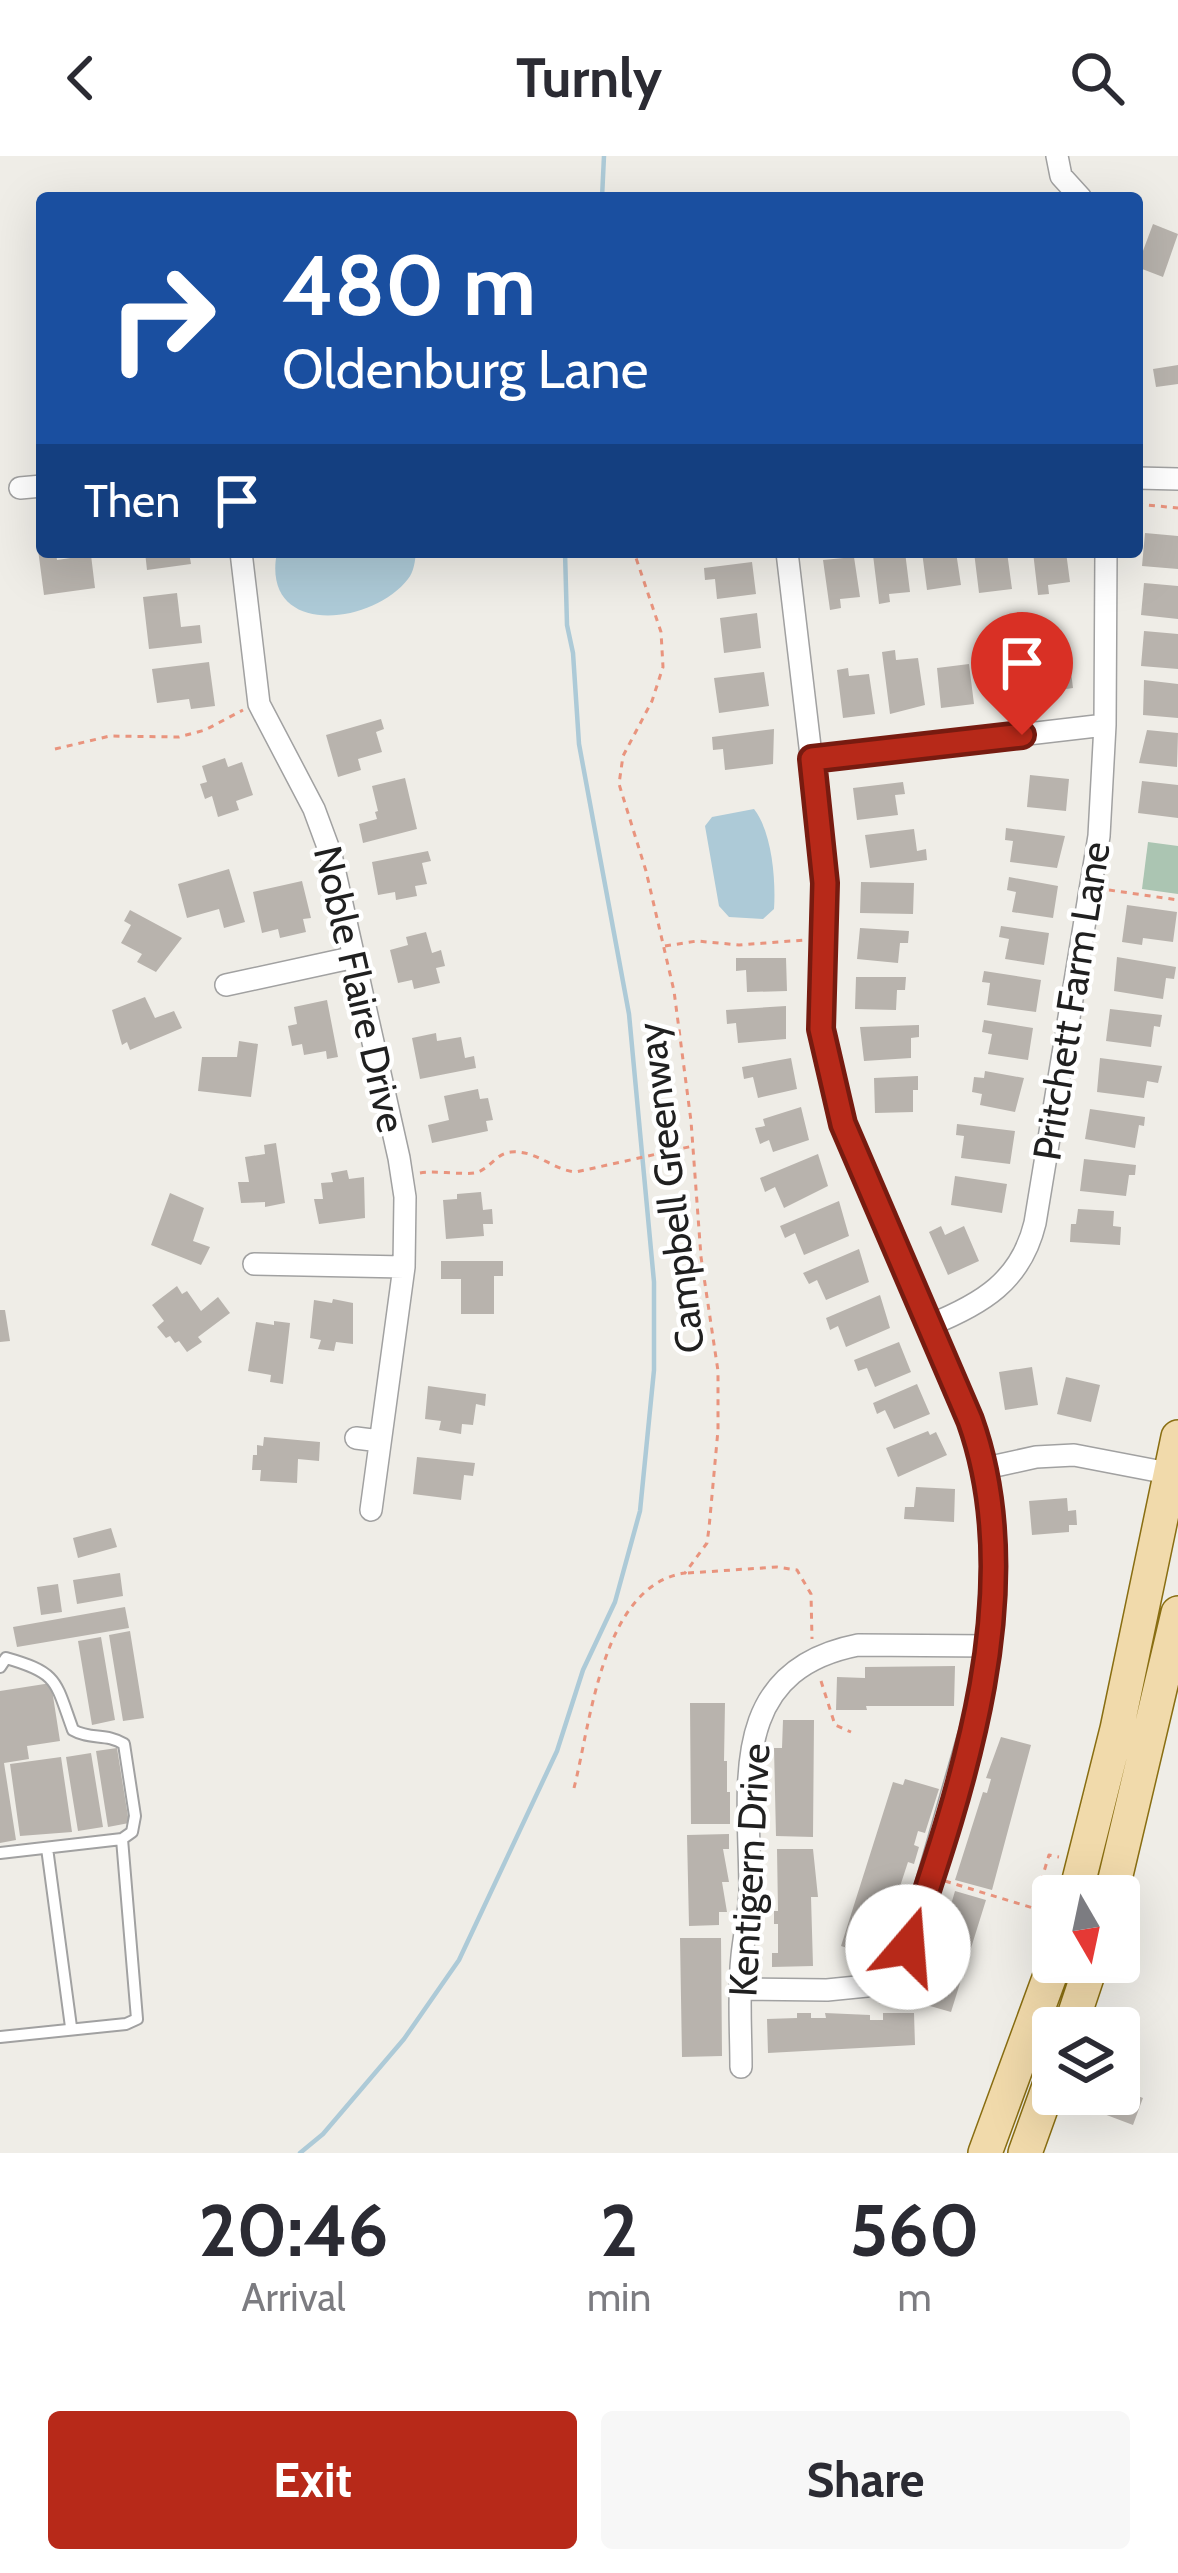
<!DOCTYPE html>
<style>
:root{--surface:#fff;--page:#f7f7f7;--text:#2b2b33;--muted:#7c7c81;--accent:#b72919}
body{margin:0;font-family:Cabin,sans-serif;background:var(--page);color:var(--text);height:100vh;display:flex;flex-direction:column;font-size:45px;white-space:nowrap}
*{box-sizing:border-box;margin:0}
p{font-size:39px;color:var(--muted)}
.icon{flex:none;width:66px;height:66px;fill:none;stroke:currentColor;stroke-width:2;stroke-linecap:round;stroke-linejoin:round}
.map{position:relative;height:1997px;overflow:hidden}
.details{display:flex;flex-direction:column;background:var(--surface);flex:1}
.details>*{flex:none}
.banner{position:absolute;left:36px;top:36px;width:1107px;height:366px;border-radius:12px;box-shadow:0 12px 48px #0002;background:#1a4fa0;color:#fff;overflow:hidden}
.needle{width:78px;rotate:171deg}
.controls{position:absolute;left:1032px;top:1719px;display:grid;gap:24px}
.controls a{display:grid;place-items:center;width:108px;height:108px;border-radius:12px;background:var(--surface);box-shadow:0 12px 48px #0002;font-size:60px}
.pin{position:absolute;display:grid;place-items:center;width:102px;height:102px;color:#fff;margin:-123px -51px;border-radius:50% 50% 50% 0;rotate:-45deg;box-shadow:0 0 12px #0007}
.pin .icon{rotate:45deg}
.me{position:absolute;width:132px;margin:-66px;rotate:18deg;stroke-linejoin:round;filter:drop-shadow(0 0 9px #0008)}
.turn{display:flex;align-items:center;gap:42px;height:252px;padding:0 48px;font-size:54px}
.turn .icon{width:156px;height:156px;stroke-width:2.5}
.turn b{display:block;font-size:84px;line-height:102px}
.then{display:flex;align-items:center;height:114px;padding:0 48px;background:#0003;gap:24px;font-size:45px}
.eta{display:flex;justify-content:space-evenly;align-items:center;height:204px;text-align:center}
.eta b{font-size:72px;font-weight:700;line-height:84px}
.action{display:flex;gap:24px;margin-top:auto;padding:24px 48px}
.action a{flex:1;height:138px;border-radius:12px;background:var(--accent);color:#fff;font-size:48px;font-weight:700;line-height:138px;text-align:center}
.action a+a{background:var(--page);color:var(--text)}
header{display:flex;justify-content:space-between;align-items:center;height:156px;padding:0 48px;background:var(--surface);font-size:54px;font-weight:700}
.map>svg:first-child{display:block}
.cemetery{fill:#abc5b2}
.water{fill:#adcad7}
.lines{fill:none;stroke-linecap:round;stroke-linejoin:round}
.stream{stroke:#adcad7;stroke-width:4.5}
.building{fill:#b8b3ad}
.lane-casing{stroke:#a1a1a1;stroke-width:14}
.street-casing{stroke:#a1a1a1;stroke-width:24}
.primary-casing{stroke:#896e12;stroke-width:36}
.path{stroke:#e9947e;stroke-width:3;stroke-dasharray:6 6;stroke-linecap:butt}
.lane{stroke:#fff;stroke-width:10}
.street{stroke:#fff;stroke-width:21}
.primary{stroke:#f1daab;stroke-width:33}
.route-casing{stroke:#771b10;stroke-width:30}
.route{stroke:#b72919;stroke-width:21}
.labels{text-anchor:middle;dominant-baseline:central;stroke-width:9;stroke-linejoin:round;paint-order:stroke}
.street-label{font-size:39px;fill:#202020;stroke:#fff}
</style>
<header><svg class="icon" aria-label="back" viewBox="0 0 24 24"><path d="M15 5l-7 7 7 7"/></svg>Turnly<svg class="icon" aria-label="search" viewBox="0 0 24 24"><circle cx="10" cy="10" r="6"/><path d="M15 15l6 6"/></svg></header>
<div class="map">
<svg width="1178" height="1997" viewBox="0 0 1178 1997">
<rect width="100%" height="100%" fill="#efede7"/>
<path class="cemetery" d="M1148 686 1178 690V738L1142 733Z"/>
<path class="water" d="M277 396H416C415 405 414 416 408 423 372 470 260 482 277 396Z
M754 653C772 676 776 724 774 753L763 763 729 761 719 750 705 670 712 661Z"/>
<g class="lines">
<path class="stream" d="M602 42 604 0
M300 1997 323 1978 404 1883 459 1804 557 1595 583 1514 615 1446 640 1355 654 1214V1126L629 858 579 588 573 497 567 469 565 396"/>
</g>
<path class="building" d="M1153 68 1178 78 1163 121 1137 111Z
M1178 209V228L1156 231 1153 213Z
M1145 377 1178 380V413L1142 410Z
M42 385V396H56L57 404 91 399 95 432 44 439 37 386Z
M145 396H189L191 408 147 414Z
M905 396 910 436 889 438 890 446 879 448 873 399Z
M922 396H956L961 429 927 434Z
M974 396H1007L1012 433 979 437Z
M1033 396H1066L1070 426 1048 429 1049 438 1038 439Z
M854 401 860 441 840 443 841 452 830 454 823 404Z
M752 406 756 438 717 443 715 423 705 424 704 412Z
M1144 427 1178 430V463L1141 459Z
M177 437 181 471 200 469 202 487 149 493 143 441Z
M757 457 761 492 724 497 720 462Z
M1144 475 1178 478V513L1141 510Z
M1045 487 1046 495 1068 492 1073 532 1046 536 1045 532H1040L1034 488Z
M895 494 896 504 918 502 925 549 890 558 882 496Z
M995 497 996 504 1020 501 1025 541 991 545 985 498Z
M209 506 215 550 191 553 189 543 157 547 152 513Z
M969 508 974 548 941 552 937 512Z
M848 512 849 520 869 518 875 558 843 562 837 514Z
M764 516 769 550 719 557 714 522Z
M1144 524 1178 528V562L1143 559Z
M381 563 384 573 376 576 382 596 358 603 361 614 338 621 326 579Z
M774 573 773 608 725 614 723 593 713 594 712 581Z
M1147 574 1178 577 1177 611 1139 607Z
M225 602 228 611 242 606 253 639 236 645 239 654 218 661 212 640 205 643 200 628 207 626 202 610Z
M1030 619 1069 623 1066 655 1027 651Z
M405 622 417 673 363 687 359 668 377 663 375 656 378 655 372 630Z
M1142 625 1178 629V662L1138 657Z
M903 626 905 638 895 639 898 659 857 664 853 632Z
M1006 672 1065 680 1057 712 1010 706 1013 685 1005 684Z
M914 673 917 695 926 693 927 704 870 712 865 679Z
M428 695 431 705 422 707 427 728 415 730 417 740 396 744 395 736 378 739 372 706Z
M229 713 245 766 224 772 219 753 187 762 178 728Z
M1009 721 1058 730 1053 762 1012 756 1016 736 1007 734Z
M302 725 311 762 303 763 306 776 280 782 278 773 262 777 253 736Z
M861 726 914 727 913 758 860 757Z
M1127 749 1177 756 1173 786 1143 782 1142 789 1122 786Z
M130 754 182 782 156 816 137 806 142 798 121 787 131 769 124 765Z
M1001 770 1049 777 1044 809 1005 803 1009 783 999 781Z
M860 772 909 775 908 787H900L898 807 857 803Z
M426 776 432 797 441 794 445 810 436 812 440 827 414 833 412 824 398 827 390 794 408 789 406 781Z
M1117 801 1176 811 1174 823 1166 822 1163 843 1114 835Z
M736 802H786L787 835 747 836 746 814 736 815Z
M984 815 1041 824 1036 856 987 849 990 827 982 826Z
M856 821H906L905 834H897L896 854 855 853Z
M145 841 155 862 174 855 182 872 130 894 127 886 122 889 112 854Z
M327 844 338 901 327 903 326 895 304 899 302 888 292 890 288 870 297 868 294 851Z
M786 850V883L738 887 736 867 727 868 726 854Z
M1110 853 1162 859 1160 871 1154 870 1151 891 1106 885Z
M984 864 1033 872 1028 904 988 898 992 878 982 876Z
M919 869V881L911 882V902L864 905 860 871Z
M436 877 437 885 461 881 465 902 474 900 476 912 420 923 412 882Z
M239 885 258 888 251 941 198 935 202 901H237Z
M791 902 797 933 758 942 753 921 744 923 742 911Z
M1100 902 1162 910 1158 927 1147 925 1144 942 1097 936Z
M985 915 1024 922 1015 956 980 949 982 938 972 936 974 921 984 922Z
M918 920V934H913V956L875 957 874 922Z
M478 933 480 943 488 942 493 964 486 965 488 975 432 987 428 969 449 964 444 940Z
M801 951 809 984 773 996 769 984 760 988 755 972 765 970 763 963Z
M1090 953 1145 961 1144 970 1139 969 1135 992 1085 983Z
M957 968 1015 975 1010 1008 961 1002 964 980 956 979Z
M276 987 285 1047 265 1051V1046L241 1047 238 1026H249L245 1001 265 998 264 989Z
M818 998 828 1030 784 1052 775 1031 765 1036 760 1022Z
M1084 1003 1136 1009 1135 1019H1129L1126 1040 1080 1035Z
M347 1014 349 1023 364 1021 365 1062 319 1068 314 1043H323L321 1027 333 1026 331 1017Z
M955 1020 1007 1028 1002 1057 951 1049Z
M481 1036 483 1054 492 1053 493 1068H483L484 1080 446 1083 443 1044 457 1043V1038Z
M170 1037 204 1052 193 1085 210 1091 201 1109 151 1089Z
M839 1045 849 1080 804 1099 795 1077 785 1082 780 1070Z
M1078 1053 1114 1055 1113 1070 1121 1071 1120 1089 1070 1086 1071 1068H1076Z
M941 1070 945 1079 964 1070 979 1105 948 1119 929 1076Z
M859 1093 869 1126 826 1144 817 1124 809 1128 803 1117Z
M441 1105H503V1120H494V1158H461V1123H441Z
M177 1130 182 1138 187 1135 201 1155 218 1141 230 1157 198 1181 202 1186 187 1196 179 1185 175 1187 170 1180 166 1182 157 1171 164 1165 152 1149Z
M880 1139 890 1172 846 1191 838 1170 830 1174 826 1162Z
M333 1143 353 1147V1188L336 1186 334 1195 318 1193 321 1184 310 1182 314 1144 332 1147Z
M0 1154H5L10 1185 0 1186Z
M274 1165 290 1167 283 1228 270 1226 271 1219 248 1215 256 1166 274 1169Z
M899 1186 911 1216 875 1231 867 1212 858 1215 854 1204Z
M1032 1211 1038 1249 1005 1254 999 1216Z
M1066 1221 1100 1229 1091 1266 1057 1258Z
M917 1228 930 1258 894 1273 885 1254 877 1258 873 1247Z
M428 1230 486 1238 485 1250 476 1248 473 1269 462 1268 461 1278 439 1274 441 1265 425 1263Z
M928 1275 930 1279 936 1276 947 1299 898 1321 886 1292Z
M264 1281 320 1286 319 1305 298 1303 297 1327 260 1325 261 1314H252L253 1299H257V1289L263 1290Z
M417 1301 475 1307 473 1320 464 1319 461 1344 413 1338Z
M916 1331 955 1333 954 1366 904 1363 905 1351H914Z
M1067 1342 1068 1355 1076 1354 1077 1369H1069V1376L1032 1379 1029 1345Z
M111 1372 117 1391 78 1402 73 1382Z
M120 1417 123 1440 77 1448 73 1424Z
M58 1428 62 1456 41 1459 37 1431Z
M125 1451 129 1472 17 1491 13 1471Z
M130 1475 144 1562 123 1565 109 1479Z
M101 1481 115 1564 92 1569 78 1485Z
M955 1510 954 1550H866L867 1554H836L837 1521 865 1522V1511Z
M51 1527 60 1585 27 1590 29 1603 4 1607 16 1684 0 1687V1535Z
M690 1547H725L724 1605H727V1636H730V1668H691Z
M783 1564H814L813 1681 776 1680 774 1592H782Z
M1001 1581 1031 1589 992 1734 955 1724 983 1636 987 1637 991 1623 986 1622Z
M117 1592 129 1667 108 1671 96 1595Z
M91 1597 103 1671 78 1675 66 1601Z
M61 1601 72 1676 20 1680 10 1608Z
M905 1623 939 1633 925 1677 918 1675 914 1689 919 1691 914 1708 908 1706 885 1776 876 1773 873 1783 878 1784 873 1800 841 1790 893 1626 903 1629Z
M729 1678V1693H723L729 1726H722L727 1756H719V1769L689 1770 687 1679Z
M777 1693H813L818 1741H811L813 1810 772 1811V1797H778V1768H774V1755H778Z
M955 1735 986 1744 951 1856 916 1846 932 1791 938 1793Z
M680 1782H721L722 1900 682 1901Z
M797 1857H811V1862H826L825 1857 870 1859V1864H883V1857H914L915 1889 768 1897 767 1863 797 1862Z
M1119 1933 1143 1942 1133 1969 1096 1955 1102 1938H1119Z"/>
<g class="lines">
<g class="lane-casing">
<path id="lane" d="M0 1511 6 1502C59 1517 55 1525 73 1574 90 1584 107 1577 124 1588L135 1660 132 1676 122 1683 0 1697
M47 1692 71 1871
M0 1881 126 1868 137 1863 122 1683"/>
</g>
<g class="street-casing">
<path id="street" d="M1057 0 1061 20 1081 42
M1137 322 1178 323
M20 332 42 330
M241 396 259 548 314 653 331 699 399 1002 405 1041 404 1111 371 1354
M812 603 1105 569
M226 829 355 801
M254 1108 404 1111
M930 1169C982 1148 1021 1125 1035 1067L1099 680 1105 569 1106 396
M356 1282 380 1285
M986 1312 1036 1301 1074 1299 1178 1319
M741 1833 827 1834 867 1830 891 1816 908 1791 986 1519 992 1389 982 1297 843 968 826 906 820 848 823 701 787 396
M741 1911C741 1875 738 1837 742 1800 744 1779 749 1758 750 1736 750 1632 725 1515 858 1489L990 1490"/>
</g>
<g class="primary-casing">
<path id="primary" d="M1075 1740 1117 1573 1178 1281
M1111 1740 1178 1457
M1070 1872 1092 1806
M985 1997 1055 1806
M1025 1997 1053 1919"/>
</g>
<path class="path" d="M1137 348 1178 352
M55 593 110 580 179 581 205 574 243 554
M1109 734 1178 744
M665 790 697 785 739 789 805 784
M420 1017C436 1014 468 1020 478 1016 491 1011 497 997 511 996 537 994 552 1014 576 1016L693 990
M688 1417 777 1411 797 1414 811 1438 812 1483
M821 1525 835 1569 851 1576
M574 1632C591 1566 602 1429 685 1417L707 1387 709 1372 718 1274V1215L701 1101 691 965 674 835 646 715 619 628 623 600 652 545 663 511 661 476 634 396
M945 1725 1033 1752 1049 1699 1059 1701"/>
<use href="#lane" class="lane"/>
<use href="#street" class="street"/>
<use href="#primary" class="primary"/>
</g>
<g class="lines">
<g class="route-casing">
<path id="route" d="M908 1791C963 1629 1030 1432 970 1264L843 968 821 873 825 727 812 603 1022 579"/>
</g>
<use href="#route" class="route"/>
</g>
<g class="labels">
<g class="street-label">
<text transform="translate(360 833) rotate(77)">Noble Flaire Drive</text>
<text transform="translate(1071 845) rotate(-81)">Pritchett Farm Lane</text>
<text transform="translate(670 1032) rotate(-97)">Campbell Greenway</text>
<text transform="translate(749 1714) rotate(-87)">Kentigern Drive</text>
</g>
</g>
</svg>
<div class="controls">
<a><svg class="needle" viewBox="-14 -14 28 28"><path d="M0-13l5 13h-10z" fill="#e53935"/><path d="M0 13l5-13h-10z" fill="#7c7c81"/></svg></a>
<a><svg class="icon" aria-label="layers" viewBox="0 0 24 24"><path d="M12 4l9 5-9 5-9-5zM3 14l9 5 9-5"/></svg></a>
</div>
<div class="pin" style="left:1022px;top:579px;background:#d93025"><svg class="icon" aria-label="arrive" viewBox="0 0 24 24"><path d="M6 21V4h12l-3 4 3 4H6"/></svg></div>
<svg class="me" style="left:908px;top:1791px" viewBox="-20 -20 40 40"><circle r="19" fill="#fff"/><path d="M0-13L10 11 0 6-10 11z" fill="#b72919"/></svg>
<div class="banner">
<div class="turn"><svg class="icon" aria-label="right" viewBox="0 0 24 24"><path d="M7 20v-9h11M14 6l5 5-5 5"/></svg><div><b>480 m</b>Oldenburg Lane</div></div>
<div class="then">Then<svg class="icon" aria-label="arrive" viewBox="0 0 24 24"><path d="M6 21V4h12l-3 4 3 4H6"/></svg></div>
</div>
</div>
<section class="details">
<div class="eta">
<div><b>20:46</b><p>Arrival</p></div>
<div><b>2</b><p>min</p></div>
<div><b>560</b><p>m</p></div>
</div>
<div class="action"><a>Exit</a><a>Share</a></div>
</section>
